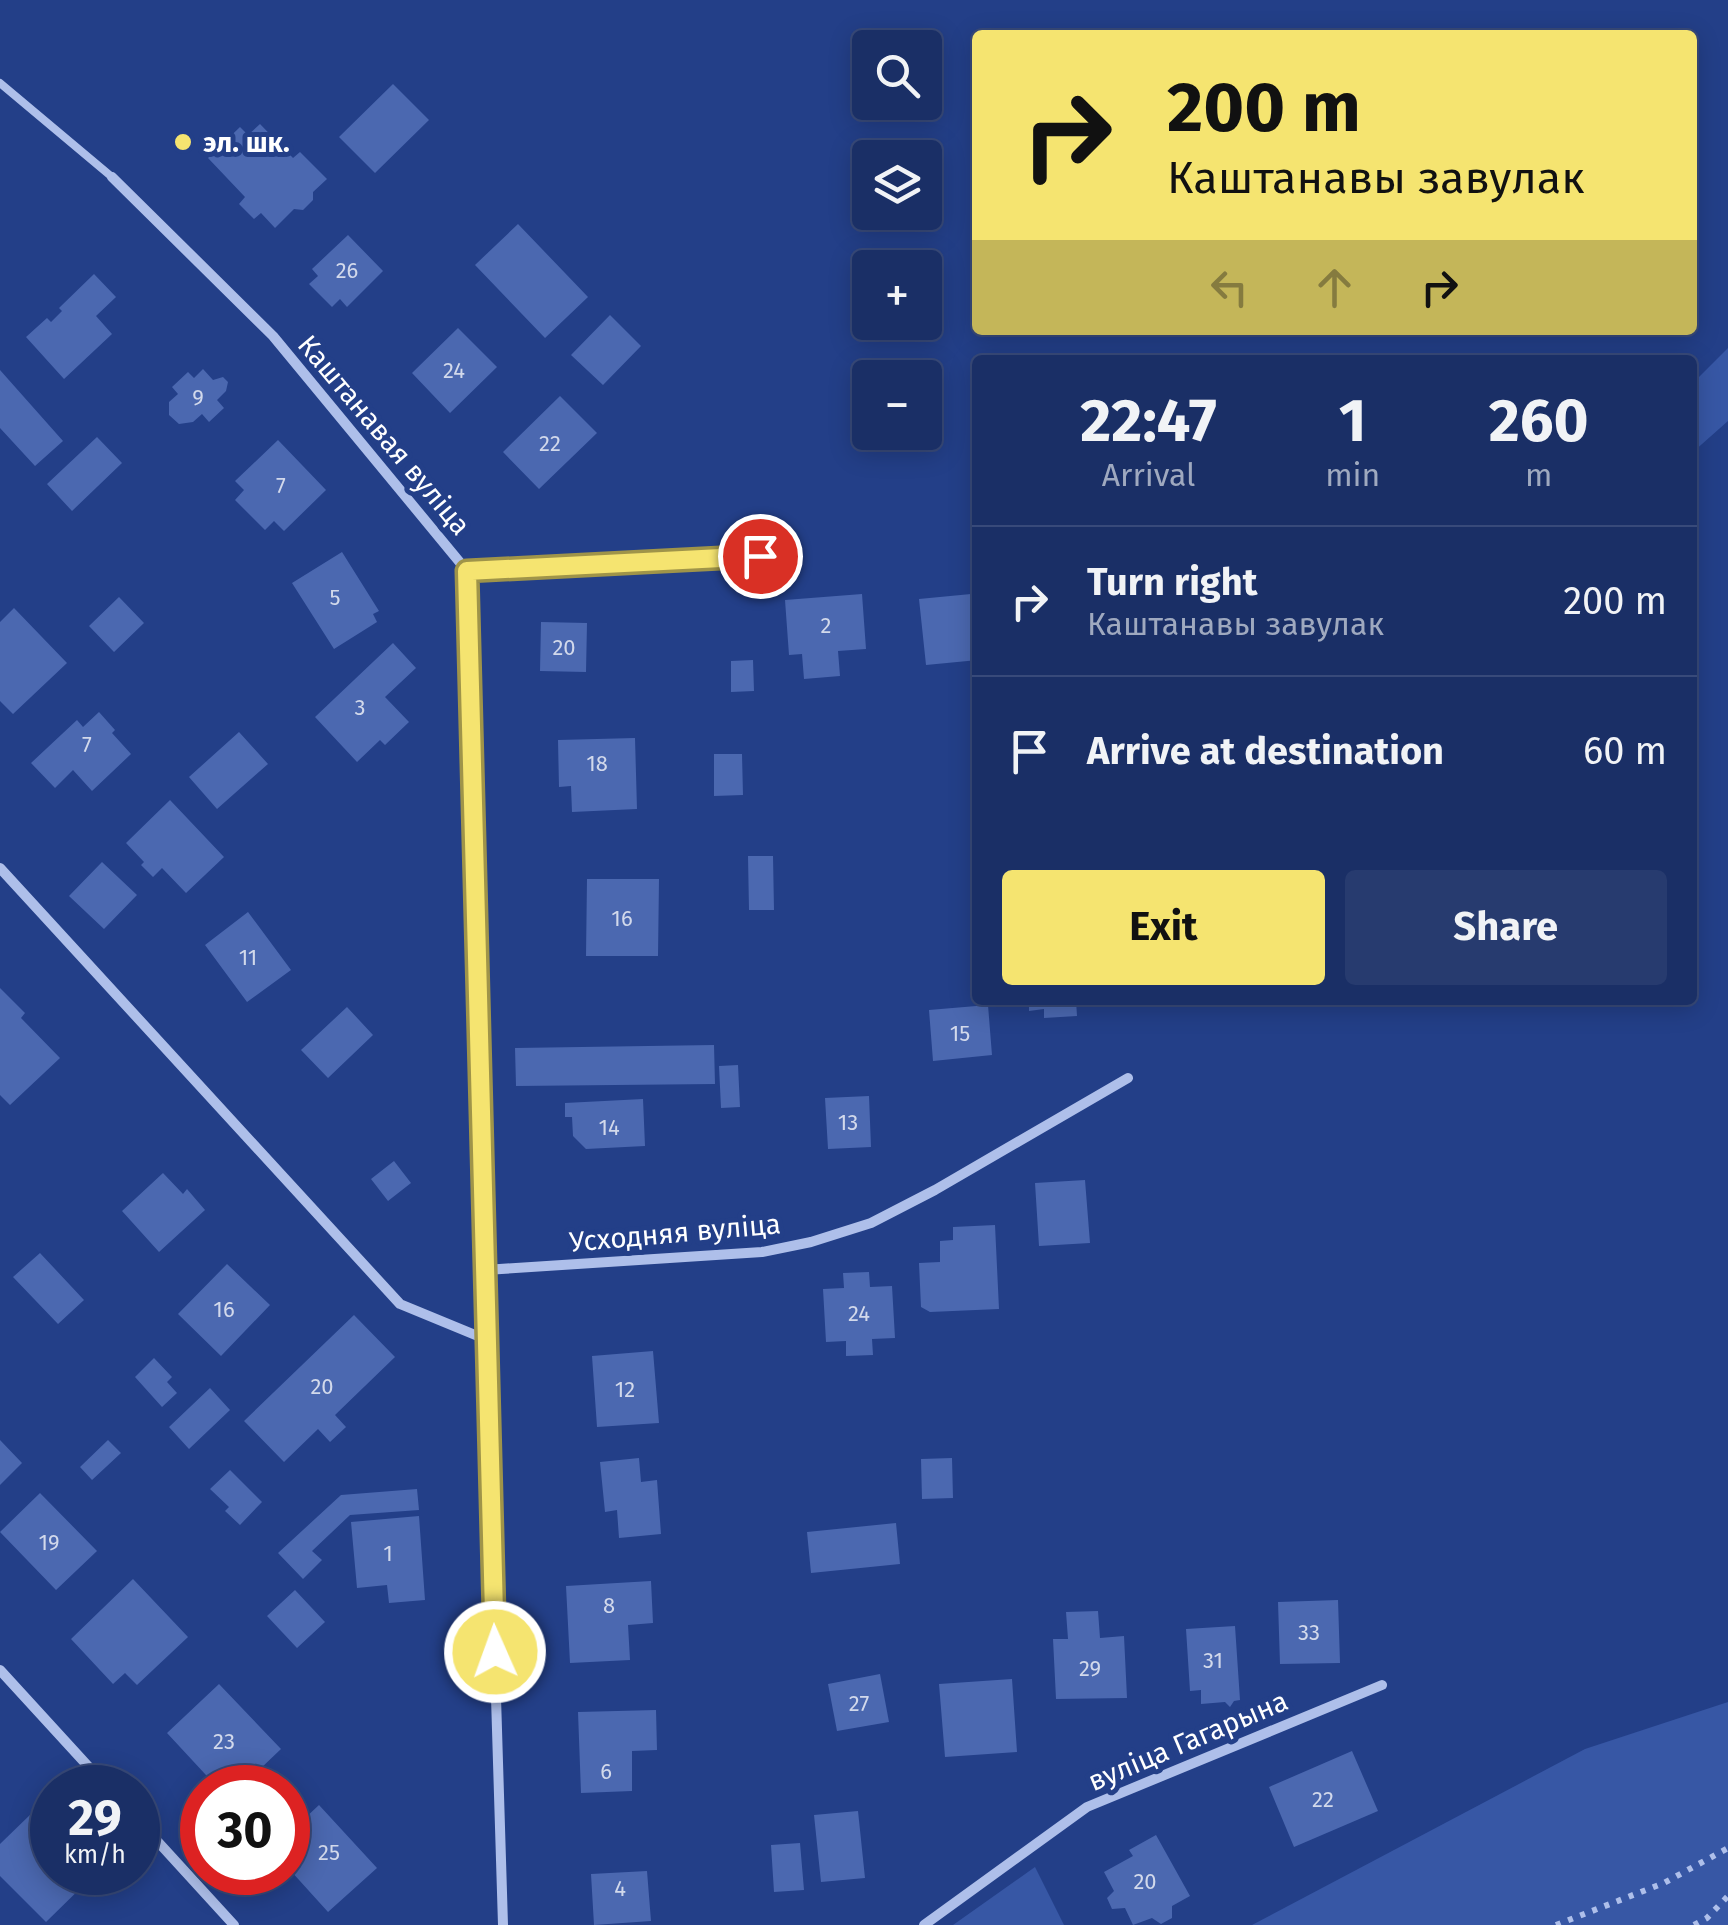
<!DOCTYPE html>
<meta charset="utf-8">
<style>
:root{--surface:#1a2f66;--page:#273b6f;--text:#f1f3f6;--muted:#9fa9bf;--line:#384a7a;--accent:#f5e470}
body{margin:0;font-family:"Fira Sans",sans-serif;background:var(--page);color:var(--text);height:100vh;display:flex;flex-direction:column;font-size:38px;white-space:nowrap}
*{box-sizing:border-box;margin:0}
p{font-size:32px;color:var(--muted)}
.icon{flex:none;width:55px;height:55px;fill:none;stroke:currentColor;stroke-width:2;stroke-linecap:round;stroke-linejoin:round}
.map{position:relative;flex:1;overflow:hidden}
.details{position:absolute;left:972px;top:355px;width:725px;height:650px;display:flex;flex-direction:column;background:var(--surface);border-radius:10px;box-shadow:0 5px 25px #0003,0 0 0 2px var(--line)}
.details>*{flex:none}
.hud{position:absolute;left:972px;top:30px;width:725px;height:305px;border-radius:10px;box-shadow:0 5px 25px #0003,0 0 0 2px var(--line);background:#f5e470;color:#111;overflow:hidden}
.controls{position:absolute;left:852px;top:30px;display:grid;gap:20px}
.controls a{display:grid;place-items:center;width:90px;height:90px;border-radius:10px;background:var(--surface);box-shadow:0 5px 25px #0003,0 0 0 2px var(--line);font-size:50px}
.speed{position:absolute;left:30px;top:1765px;display:flex;gap:20px;font-size:50px;font-weight:700;text-align:center}
.speed>*{display:grid;place-content:center;width:130px;height:130px;border-radius:50%;background:var(--surface);box-shadow:0 5px 25px #0003,0 0 0 2px var(--line);line-height:1}
.speed small{font-size:25px;font-weight:400}
.speed .limit{border:15px solid #d22;background:#fff;color:#111}
.pin{position:absolute;display:grid;place-items:center;width:85px;height:85px;color:#fff;margin:-42px;border:5px solid #fff;border-radius:50%;box-shadow:0 2px 10px #0007}
.me{position:absolute;width:110px;margin:-55px;rotate:358deg;stroke-linejoin:round;filter:drop-shadow(0 0 8px #0008)}
.turn{display:flex;align-items:center;gap:35px;height:210px;padding:0 30px;font-size:45px}
.turn .icon{width:130px;height:130px;stroke-width:2.5}
.turn b{display:block;font-size:70px;line-height:85px}
.lanes{display:flex;align-items:center;height:95px;padding:0 30px;background:#0003;justify-content:center;gap:50px;direction:ltr}
.lanes .off{opacity:.35}
.eta{display:flex;justify-content:space-evenly;align-items:center;height:170px;text-align:center}
.eta b{font-size:60px;font-weight:700;line-height:70px}
.button{display:flex;gap:20px;margin-top:auto;padding:20px 30px}
.button a{flex:1;height:115px;border-radius:10px;background:var(--accent);color:#111;font-size:40px;font-weight:700;line-height:115px;text-align:center}
.button a+a{background:var(--page);color:var(--text)}
ul{padding:0;list-style:none}
li{display:flex;align-items:center;gap:30px;height:150px;padding:0 30px;border-top:2px solid var(--line)}
li div{flex:1}
li b{display:block;font-size:38px}
li em{font-style:normal}
.map>svg:first-child{display:block}
.green{fill:#3757a5}
.building{fill:#4b68b0}
.lines{fill:none;stroke-linecap:round;stroke-linejoin:round}
.path{stroke:#aebfea;stroke-width:6;stroke-dasharray:5 8;stroke-linecap:butt}
.service{stroke:#aebfea;stroke-width:8}
.minor{stroke:#aebfea;stroke-width:10}
.route-casing{stroke:#9f9449;stroke-width:25}
.route{stroke:#f5e470;stroke-width:18}
.poi-dot{fill:#f5e470;stroke:#233f88;stroke-width:4}
.labels{text-anchor:middle;dominant-baseline:central;stroke-width:10;stroke-linejoin:round;paint-order:stroke}
.number-label{font-size:22px;fill:#d2d9eb}
.poi-label{font-size:28px;font-weight:bold;fill:#fff;stroke:#233f88;text-anchor:start}
.street-label{font-size:28px;fill:#fff;stroke:#233f88}
</style>
<div class="map">
<svg width="1728" height="1925" viewBox="0 0 1728 1925">
<rect width="100%" height="100%" fill="#233f88"/>
<path class="green" d="M1728 348V421L1693 452V383Z
M1728 1702V1925H1252L1585 1749Z
M1035 1867 1064 1925H953Z"/>
<path class="building" d="M393 84 429 120 375 173 339 137Z
M260 124 293 158 300 152 327 179 313 192V200L303 210 294 209 275 228 261 213 254 219 239 204 245 197 208 158 240 127 248 135Z
M518 224 588 297 545 338 475 265Z
M348 235 383 271 347 307 340 299 332 307 309 284 318 276 312 269Z
M94 274 116 297 96 316 112 334 64 379 26 337 47 318 51 322 62 311 59 308Z
M610 315 641 346 603 385 571 355Z
M458 328 497 367 450 413 412 373Z
M203 369 213 380 223 377 228 382 226 391 217 400 224 408 209 422 202 414 193 422 179 424 169 415V402L178 394 172 387 188 372 194 378Z
M0 370 63 441 35 466 0 428Z
M560 396 597 433 539 489 503 452Z
M97 437 122 463 72 511 47 484Z
M278 440 326 490 284 531 274 521 265 530 235 500 244 490 235 481Z
M342 552 379 611 373 614 377 622 334 649 292 583Z
M862 594 866 649 838 651 840 676 804 679 802 654 789 655 785 600Z
M971 594 978 660 926 665 919 599Z
M119 597 144 623 114 652 89 626Z
M14 608 67 663 13 714 0 701V622Z
M541 622 587 623 586 672 540 671Z
M393 643 416 668 385 697 409 722 385 745 380 740 357 762 315 717Z
M753 660 754 691 731 692V661Z
M99 712 115 730 112 733 131 754 92 791 73 770 55 788 31 763 77 720 83 727Z
M239 732 268 764 217 809 189 777Z
M635 738 637 809 572 812 571 786 559 787 558 740Z
M714 754H742L743 795 714 796Z
M170 800 224 857 186 893 162 868 153 877 141 865 144 862 126 843Z
M748 856H773L774 910H749Z
M102 862 137 895 104 929 69 896Z
M587 879H659L658 956H586Z
M248 912 291 970 247 1002 205 945Z
M0 988 25 1013 21 1018 60 1058 10 1105 0 1095Z
M1029 1000H1076L1077 1016 1044 1018V1009L1029 1011Z
M988 1005 992 1055 933 1061 929 1010Z
M347 1007 373 1035 328 1078 301 1050Z
M714 1045 715 1084 516 1086 515 1048Z
M738 1065 740 1107 721 1108 719 1066Z
M869 1096 871 1147 828 1149 825 1098Z
M643 1099 645 1146 586 1149 573 1136 572 1117H565V1103Z
M394 1161 411 1183 388 1201 371 1179Z
M163 1173 183 1194 187 1189 205 1210 159 1252 122 1211Z
M1085 1180 1090 1243 1039 1246 1035 1183Z
M995 1225 999 1309 930 1312 921 1307 919 1263 940 1262V1241L953 1240V1227Z
M40 1253 84 1300 58 1324 13 1277Z
M227 1264 270 1305 221 1356 178 1314Z
M869 1272 870 1287 892 1286 895 1338 872 1339 873 1355 846 1356V1341L826 1342 823 1289 844 1288 843 1273Z
M354 1315 395 1357 335 1415 346 1427 330 1442 318 1429 284 1462 244 1421Z
M653 1351 659 1423 597 1427 592 1356Z
M154 1358 172 1377 167 1382 177 1393 162 1407 135 1377Z
M210 1388 230 1410 189 1449 169 1427Z
M0 1440 22 1463 0 1485Z
M108 1440 121 1453 92 1480 80 1467Z
M639 1458 641 1482 657 1480 661 1534 619 1538 617 1510 605 1512 600 1462Z
M952 1458 953 1498 922 1499 921 1459Z
M230 1470 262 1502 240 1525 225 1511 229 1507 210 1489Z
M417 1489 419 1510 350 1515 312 1551 322 1560 303 1579 278 1553 341 1495Z
M40 1493 97 1551 56 1590 0 1532Z
M419 1516 425 1600 389 1603 387 1585 357 1588 351 1522Z
M896 1523 900 1564 811 1573 807 1532Z
M133 1579 188 1637 137 1685 125 1673 113 1684 71 1639Z
M651 1581 653 1623 628 1625 630 1660 570 1663 566 1586Z
M295 1590 325 1622 297 1648 267 1616Z
M1338 1600 1340 1663 1280 1664 1278 1602Z
M1098 1611 1100 1638 1124 1636 1127 1698 1056 1699 1053 1639H1068L1066 1612Z
M1235 1626 1240 1700 1234 1701 1230 1707 1225 1702 1201 1704V1690L1190 1691 1186 1629Z
M880 1674 889 1722 837 1731 828 1684Z
M1012 1679 1017 1752 945 1757 939 1684Z
M219 1684 281 1749 240 1788H218L167 1733Z
M656 1710 657 1750 632 1751V1791L581 1793 578 1712Z
M1352 1751 1378 1811 1294 1847 1269 1787Z
M319 1805 377 1868 328 1912 290 1870 302 1860 288 1845V1834Z
M858 1811 865 1878 821 1882 814 1815Z
M33 1812 52 1832V1872L94 1875 46 1922 0 1876V1844Z
M1156 1835 1190 1896 1172 1906V1918L1161 1924 1152 1918 1133 1925 1125 1908 1112 1909 1107 1898 1114 1891 1104 1872 1133 1856 1129 1850Z
M800 1843 804 1890 774 1892 771 1845Z
M647 1871 651 1921 594 1925 591 1874Z"/>
<g class="lines">
<path class="path" d="M1556 1925 1664 1883 1728 1848
M1694 1925 1707 1918 1728 1896"/>
<path class="service" d="M0 83 112 177"/>
<path class="minor" d="M112 177 273 336 467 571 485 1339 503 1925
M467 571 797 554
M0 868 400 1304 485 1339
M485 1270 762 1252 811 1242 871 1223 935 1190 1128 1078
M0 1670 108 1788
M138 1820 234 1925
M924 1925 1087 1807 1382 1685"/>
</g>
<g class="lines">
<g class="route-casing">
<path id="route" d="M495 1652 467 571 760 556"/>
</g>
<use href="#route" class="route"/>
</g>
<circle class="poi-dot" cx="183" cy="142" r="10"/>
<g class="labels">
<g class="number-label">
<text x="347" y="270">26</text>
<text x="454" y="370">24</text>
<text x="198" y="397">9</text>
<text x="550" y="443">22</text>
<text x="281" y="485">7</text>
<text x="335" y="597">5</text>
<text x="826" y="625">2</text>
<text x="564" y="647">20</text>
<text x="360" y="707">3</text>
<text x="87" y="744">7</text>
<text x="597" y="763">18</text>
<text x="622" y="918">16</text>
<text x="248" y="957">11</text>
<text x="960" y="1033">15</text>
<text x="848" y="1122">13</text>
<text x="609" y="1127">14</text>
<text x="224" y="1309">16</text>
<text x="859" y="1313">24</text>
<text x="322" y="1386">20</text>
<text x="625" y="1389">12</text>
<text x="49" y="1542">19</text>
<text x="388" y="1553">1</text>
<text x="609" y="1605">8</text>
<text x="1309" y="1632">33</text>
<text x="1213" y="1660">31</text>
<text x="1090" y="1668">29</text>
<text x="859" y="1703">27</text>
<text x="224" y="1741">23</text>
<text x="606" y="1771">6</text>
<text x="1323" y="1799">22</text>
<text x="329" y="1852">25</text>
<text x="1145" y="1881">20</text>
<text x="620" y="1888">4</text>
</g>
<g class="poi-label">
<text x="203" y="142">эл. шк.</text>
</g>
<g class="street-label">
<text transform="translate(384 435) rotate(50)">Каштанавая вуліца</text>
<text transform="translate(675 1233) rotate(-5)">Усходняя вуліца</text>
<text transform="translate(1188 1741) rotate(-23)">вуліца Гагарына</text>
</g>
</g>
</svg>
<div class="controls">
<a><svg class="icon" aria-label="search" viewBox="0 0 24 24"><circle cx="10" cy="10" r="6"/><path d="M15 15l6 6"/></svg></a>
<a><svg class="icon" aria-label="layers" viewBox="0 0 24 24"><path d="M12 4l9 5-9 5-9-5zM3 14l9 5 9-5"/></svg></a>
<a>+</a>
<a>−</a>
</div>
<div class="speed"><div>29<small>km/h</small></div><div class="limit">30</div></div>
<div class="pin" style="left:760px;top:556px;background:#d93025"><svg class="icon" aria-label="arrive" viewBox="0 0 24 24"><path d="M6 21V4h12l-3 4 3 4H6"/></svg></div>
<svg class="me" style="left:495px;top:1652px" viewBox="-20 -20 40 40"><circle r="17" fill="#f5e470" stroke="#fff" stroke-width="3"/><path d="M0-11L8 9 0 5-8 9z" fill="#fff"/></svg>
<div class="hud">
<div class="turn"><svg class="icon" aria-label="right" viewBox="0 0 24 24"><path d="M7 20v-9h11M14 6l5 5-5 5"/></svg><div><b>200 m</b>Каштанавы завулак</div></div>
<div class="lanes"><svg class="icon off" aria-label="left" viewBox="0 0 24 24"><path d="M17 20v-9H6M10 6l-5 5 5 5"/></svg><svg class="icon off" aria-label="ahead" viewBox="0 0 24 24"><path d="M12 20V5M6 11l6-6 6 6"/></svg><svg class="icon" aria-label="right" viewBox="0 0 24 24"><path d="M7 20v-9h11M14 6l5 5-5 5"/></svg></div>
</div>
<section class="details">
<div class="eta">
<div><b>22:47</b><p>Arrival</p></div>
<div><b>1</b><p>min</p></div>
<div><b>260</b><p>m</p></div>
</div>
<ul>
<li><svg class="icon" aria-label="right" viewBox="0 0 24 24"><path d="M7 20v-9h11M14 6l5 5-5 5"/></svg><div><b>Turn right</b><p>Каштанавы завулак</p></div><em>200 m</em></li>
<li><svg class="icon" aria-label="arrive" viewBox="0 0 24 24"><path d="M6 21V4h12l-3 4 3 4H6"/></svg><div><b>Arrive at destination</b></div><em>60 m</em></li>
</ul>
<div class="button"><a>Exit</a><a>Share</a></div>
</section>
</div>
